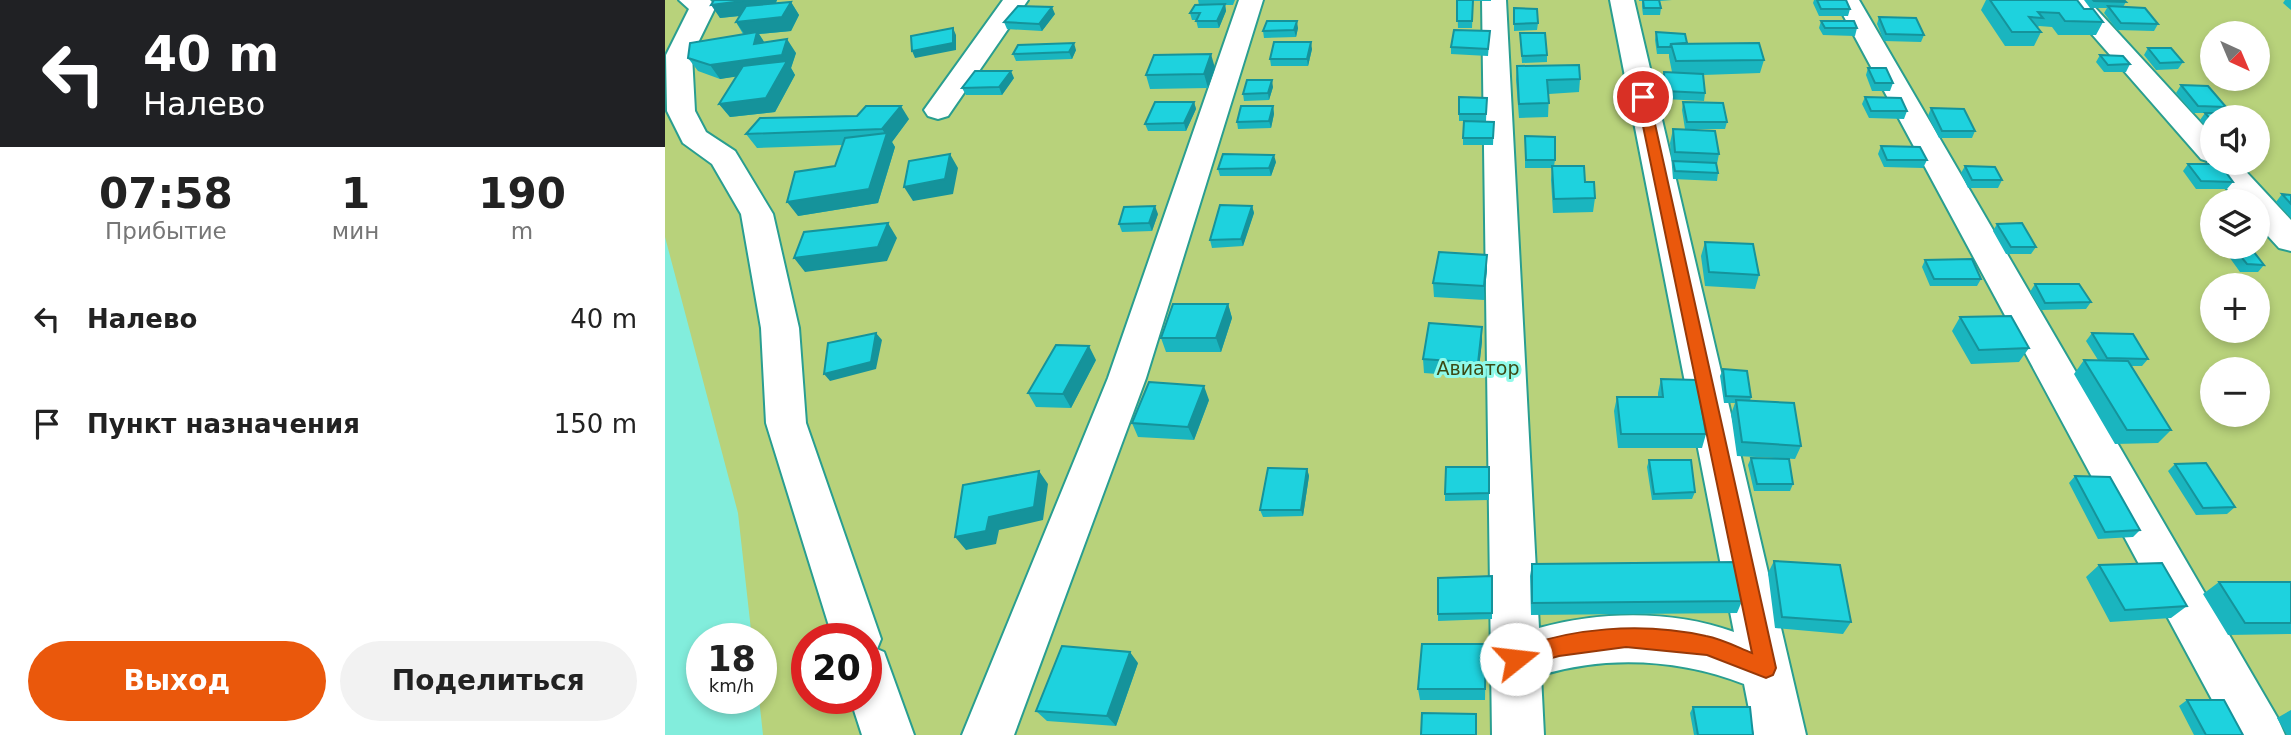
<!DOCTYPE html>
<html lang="ru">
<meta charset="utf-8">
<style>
:root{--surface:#fff;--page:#f2f2f2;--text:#222;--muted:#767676;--accent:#ea580c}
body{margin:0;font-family:"DejaVu Sans",sans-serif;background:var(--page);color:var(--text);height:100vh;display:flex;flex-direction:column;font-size:26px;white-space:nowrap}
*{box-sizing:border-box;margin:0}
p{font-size:23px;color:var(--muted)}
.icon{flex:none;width:38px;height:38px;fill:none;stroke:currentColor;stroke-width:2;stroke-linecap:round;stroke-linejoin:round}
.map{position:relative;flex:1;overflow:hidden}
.drawer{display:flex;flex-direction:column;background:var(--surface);width:665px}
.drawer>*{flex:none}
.guide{background:#202124;color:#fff;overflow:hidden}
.needle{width:46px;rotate:136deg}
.buttons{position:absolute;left:1535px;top:21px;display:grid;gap:14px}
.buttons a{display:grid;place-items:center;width:70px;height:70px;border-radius:50%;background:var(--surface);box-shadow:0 4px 10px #0003;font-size:35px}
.speed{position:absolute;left:21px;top:623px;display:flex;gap:14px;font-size:35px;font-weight:700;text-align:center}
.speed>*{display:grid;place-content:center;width:91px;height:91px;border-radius:50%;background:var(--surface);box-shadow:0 4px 10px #0003;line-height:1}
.speed small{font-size:18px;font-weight:400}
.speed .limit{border:10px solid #d22;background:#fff;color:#111}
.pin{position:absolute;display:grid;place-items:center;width:60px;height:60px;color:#fff;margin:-30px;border:4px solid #fff;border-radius:50%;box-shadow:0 2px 7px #0007}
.me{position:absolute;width:77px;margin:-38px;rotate:74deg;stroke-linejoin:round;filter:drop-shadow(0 0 5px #0008)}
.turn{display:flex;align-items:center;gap:24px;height:147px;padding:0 28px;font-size:32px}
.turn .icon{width:91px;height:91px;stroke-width:2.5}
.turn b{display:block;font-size:49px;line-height:60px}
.eta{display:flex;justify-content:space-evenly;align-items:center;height:119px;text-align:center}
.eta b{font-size:42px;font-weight:600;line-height:49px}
.action{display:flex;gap:14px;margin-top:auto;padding:14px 28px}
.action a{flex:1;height:80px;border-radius:42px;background:var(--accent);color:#fff;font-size:28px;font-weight:600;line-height:80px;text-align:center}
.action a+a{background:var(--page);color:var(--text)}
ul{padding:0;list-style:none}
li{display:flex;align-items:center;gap:21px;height:105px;padding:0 28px}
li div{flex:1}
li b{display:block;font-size:26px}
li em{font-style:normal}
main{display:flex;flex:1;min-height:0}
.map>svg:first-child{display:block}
.green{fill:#b8d27b;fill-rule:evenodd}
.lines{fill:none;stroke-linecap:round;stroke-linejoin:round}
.minor-casing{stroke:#299e90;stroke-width:4}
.minor{fill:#fff;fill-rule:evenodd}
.wall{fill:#1ab5bf}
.shaded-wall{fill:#15939b}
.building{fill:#1ed2de;stroke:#15939b;stroke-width:2}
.route{fill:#ea580c;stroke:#983908;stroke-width:2}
.labels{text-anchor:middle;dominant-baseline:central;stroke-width:6;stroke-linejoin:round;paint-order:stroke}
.park-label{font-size:19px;fill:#3b4914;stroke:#90faea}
</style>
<main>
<section class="drawer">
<div class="guide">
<div class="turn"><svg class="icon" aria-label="left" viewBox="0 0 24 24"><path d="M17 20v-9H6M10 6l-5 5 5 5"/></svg><div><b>40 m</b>Налево</div></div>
</div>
<div class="eta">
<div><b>07:58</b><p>Прибытие</p></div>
<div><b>1</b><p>мин</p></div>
<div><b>190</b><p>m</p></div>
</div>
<ul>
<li><svg class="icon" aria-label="left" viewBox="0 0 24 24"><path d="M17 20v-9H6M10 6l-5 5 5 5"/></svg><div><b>Налево</b></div><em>40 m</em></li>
<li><svg class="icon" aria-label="arrive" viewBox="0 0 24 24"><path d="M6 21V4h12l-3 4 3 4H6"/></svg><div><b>Пункт назначения</b></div><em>150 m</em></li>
</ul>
<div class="action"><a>Выход</a><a>Поделиться</a></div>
</section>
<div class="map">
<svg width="1626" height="735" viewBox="0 0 1626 735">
<rect width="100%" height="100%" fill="#82eddc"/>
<path class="green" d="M0 0H1626V735H98L94 698 96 639H87L73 513 0 237ZM1547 33H1592V79H1547ZM1547 117H1592V163H1547ZM1547 201H1592V247H1547ZM1547 285H1592V331H1547ZM1547 369H1592V415H1547ZM142 639H201V698H142Z"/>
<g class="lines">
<g class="minor-casing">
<path id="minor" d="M14 0H45L51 6 27 55 30 111 41 132 70 151 108 214 134 328 141 423 216 639 212 649 219 652 249 735H197L185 698H201V639H168L101 423 96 328 76 214 47 164 18 143 2 111 1 55 24 9Z
M338 0H363L283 116 273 119 263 116 259 110Z
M574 0H598L481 378 349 735H297L443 378Z
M817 0H841L874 628C936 611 1008 610 1069 632L945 0H969L1141 735H1089L1079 684C1015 659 942 655 876 675L879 735H827Z
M1170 0H1194L1612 717 1620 735H1566Z
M1397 0H1423L1547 135V163H1573L1626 220V251L1614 248 1592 224V201H1573L1545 170 1542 161 1536 159Z"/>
</g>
<use href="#minor" class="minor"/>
</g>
<path class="wall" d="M49 0H112L111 3 126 2 134 15 126 31 94 34 99 42 131 53 126 68 130 75 110 112 65 117 54 104 72 76 55 79 33 71 23 58 78 34 71 22 74 16 55 18Z
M533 0H570L568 5H560L561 11 554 28H533L531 20H527L525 13 534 5Z
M792 0H826V1H808L807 28H793Z
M974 0H1007L995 1 996 8 995 15H978L977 7V1H974Z
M1149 0H1181L1185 9 1183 16H1154L1148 3Z
M1321 0H1412L1419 9 1438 22 1431 35H1393L1387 27 1374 26 1372 28 1376 32 1369 46H1340L1316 10Z
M1419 0H1459L1461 2 1458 7 1493 24 1489 31 1452 30 1439 13 1442 8H1425Z
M1620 0H1626V10L1618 3Z
M849 8 873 23 872 30 849 31Z
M390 14 377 31 342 29 339 22Z
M1214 17 1259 35 1256 42 1219 41 1212 24Z
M1156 21 1192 28 1190 36 1158 35 1154 28Z
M633 28 631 37 599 38 598 31Z
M825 31 823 56 786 54V47Z
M991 32 1022 43 1099 60 1095 73 1038 75 1040 93 1039 101 999 99 997 79 999 72H1007L1004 57V54H992L990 40Z
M855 33 882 55V62L857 63Z
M1483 48 1518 62 1513 69 1491 70 1479 55Z
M647 49 643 66H606L605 59Z
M411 50 407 59 351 61 348 54Z
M1435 55 1465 64 1461 72H1439L1431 62Z
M852 66 915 79 914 92 884 94 883 117 854 118 851 80Z
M550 68 543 88 485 89 481 75Z
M1203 68 1228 83 1225 91H1207L1201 75Z
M349 78 337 95H301L297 88Z
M1516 85 1561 107 1557 113 1547 117V134L1535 120 1540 113H1528L1511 93Z
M608 87 604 100 579 101 578 94Z
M794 97 822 98 821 121H794Z
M1200 97 1242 111 1239 119 1204 118 1197 104Z
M529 102 531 109 521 131H483L480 124Z
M1018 102 1062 122 1060 129H1020L1017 110Z
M608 106 609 114 606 128 573 129 572 122Z
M1266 108 1310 131 1307 138H1274L1263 116Z
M244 119 227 142 230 147 213 203 133 216 170 166 177 145 92 148 81 134Z
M829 122 828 145H798V138Z
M1008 129 1054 154 1052 164 1053 173 1052 181 1008 179 1005 143Z
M860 136 890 160 889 166 920 182 930 198 928 212 888 213 886 180 887 168H860Z
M1216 146 1262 160 1258 168 1219 167 1213 154Z
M611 162 606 176H555L553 169Z
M1523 164 1568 182 1562 189H1531L1518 171Z
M1300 166 1337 180 1333 188H1303L1296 173Z
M1617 194 1626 195V218L1611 202Z
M587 206 589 213 578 246 547 248 545 240Z
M493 214 487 231 457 232 454 224Z
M1332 224 1371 247 1366 254H1341L1328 231Z
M1040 242 1094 275 1090 289 1040 286 1036 256Z
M1557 247H1585L1599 265 1593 272H1575Z
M822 255V269L819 300 769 297 768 283Z
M1260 260 1316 279 1312 286H1265L1257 267Z
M1370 284 1426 302 1421 309 1376 310 1365 292Z
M563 304 567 318 556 352H501L496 338Z
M1295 317 1364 348 1354 362 1306 364 1287 331Z
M1427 333 1483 359 1477 366H1466L1506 430 1493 443 1450 444 1409 374 1419 360H1433L1421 341Z
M817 341 813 377 759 373 758 359Z
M431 360 406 408 371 407 363 393Z
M1058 369 1086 397 1085 401 1136 446 1130 459 1072 456 1066 414 1070 403H1059L1055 376Z
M996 379 1041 434 1037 448H953L949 411 952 397H993V393Z
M544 400 529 440 473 437 467 423Z
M1086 458 1128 484 1125 491H1089L1083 465Z
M984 460 1030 492 1027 499 987 500 982 467Z
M1510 464 1570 507 1562 514 1531 515 1503 471Z
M824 467V500L780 501V494Z
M642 469 644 476 638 516 598 517 595 510Z
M1410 476 1475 530 1468 537 1433 539 1404 483Z
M1109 561 1186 622 1178 634 1110 628 1103 573Z
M867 564 1077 601 1072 613 866 615 865 576Z
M1434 565 1522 606 1506 618 1445 622 1421 577Z
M827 576V619L773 621V614Z
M1554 582H1626V634L1563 635 1538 594Z
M821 644 820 700H755L753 689Z
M473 663 451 726 382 721 371 711Z
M1522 700 1578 735H1529L1514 706Z
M1028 707 1088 735H1029L1025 713Z
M1626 710V735H1622L1612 718Z"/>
<path class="shaded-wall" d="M85 0H112L109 6 93 14 55 18 46 5Z
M126 2 134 15 126 31 94 34 101 45 122 39 131 53 126 68 130 75 110 112 65 117 54 104 117 70 55 79 45 65 80 35 71 22Z
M560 4 561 11 554 28 552 21Z
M387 7 390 14 377 31 374 24Z
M632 21 633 28 631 37 629 30Z
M288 28 291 35V50L250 58 247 51Z
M646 42 647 49 643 66 642 59Z
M409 43 411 50 407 59 404 52Z
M546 54 550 68 543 88 539 74Z
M346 71 349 78 337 95 334 87Z
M607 80 608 87 604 100 603 93Z
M529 102 531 109 521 131 519 123Z
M236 106 244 119 227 142 230 147 213 203 133 216 122 202 221 135 217 129Z
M608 106 609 114 606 128 604 121Z
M285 154 293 168 288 194 248 201 239 187Z
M609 155 611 162 606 176 604 168Z
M490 206 493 214 487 231 484 223Z
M587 206 589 213 578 246 576 239Z
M223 223 232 238 222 261 140 272 129 258Z
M822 255V269L819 300V286Z
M563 304 567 318 556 352 551 338Z
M817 327V341L813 377V363Z
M211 333 217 340 211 369 165 381 159 374Z
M424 346 431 360 406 408 398 394Z
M539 386 544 400 529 440 523 427Z
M642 469 644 476 638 516 636 510Z
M374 471 383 484 378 520 334 530 331 544 301 550 290 537 324 517Z
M465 652 473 663 451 726 442 716Z"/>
<path class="building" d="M49 0H85L46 5Z
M792 0H808L807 21H792Z
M978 0H994L996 8H979Z
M1152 0H1181L1185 9H1156Z
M1325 0H1412L1419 9H1428L1438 22 1400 21 1394 13 1373 12 1378 18 1364 17 1376 32H1347Z
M1428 0H1459L1461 2 1429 1Z
M126 2 117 17 71 22 81 6Z
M560 4 552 21H531L535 13H525L530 5Z
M353 6 387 7 374 24 339 22Z
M1443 6 1480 8 1493 24 1456 23Z
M849 8 872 9 873 23 849 24Z
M1214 17 1251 18 1259 35 1221 34Z
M602 21H632L629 30 598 31Z
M1156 21H1189L1192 28H1160Z
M288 28V43L247 51 246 36Z
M789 30 825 31 823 49 786 47Z
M92 32 89 44 122 39 117 55 45 65 23 58 25 43Z
M991 32 1020 34 1022 43 1006 44 1005 47H993Z
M855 33H880L882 55 857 56Z
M609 42H646L642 59H605Z
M409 43 404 52 348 54 353 45Z
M1094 43 1099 60 1011 61 1006 44Z
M1483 48H1506L1518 62 1495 63Z
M546 54 539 74 481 75 489 55Z
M1435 55 1458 56 1465 64 1443 65Z
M122 61 101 98 54 104 78 66Z
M914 65 915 79 882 80 884 103 854 104 852 66Z
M1203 68H1221L1228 83H1210Z
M310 71H346L334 87 297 88Z
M999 72 1038 74 1040 93 1000 91Z
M582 80H607L603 93 578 94Z
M1516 85 1543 86 1561 107 1533 106Z
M794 97 822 98 821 114H794Z
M1200 97 1236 98 1242 111H1206Z
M490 102H529L519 123 480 124Z
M1018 102 1058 103 1062 122H1022Z
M201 106H236L217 129 81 134 95 118 192 116Z
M576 106H608L604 121 572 122Z
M1266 108 1299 109 1310 131H1277Z
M1540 113H1567L1570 117H1547V121Z
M799 121 829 122 828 138H798Z
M1008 129 1050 131 1054 154 1010 152Z
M222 133 204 189 122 202 130 172 170 166 180 138Z
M860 136 890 137V160H861Z
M1216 146 1255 147 1262 160H1222Z
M285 154 280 179 239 187 244 161Z
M558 154 609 155 604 168 553 169Z
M1008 161 1051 163 1053 173 1010 171Z
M1523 164H1555L1568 182 1536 181Z
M887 166H919L920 182H929L930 198 889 199Z
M1300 166 1330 167 1337 180H1307Z
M1617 194 1626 195V204Z
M555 205 587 206 576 239 545 240Z
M490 206 484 223 454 224 459 207Z
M223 223 213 247 129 258 139 232Z
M1357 223 1371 247H1346L1332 224Z
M1040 242 1088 244 1094 275 1044 272Z
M1568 247H1585L1599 265 1582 264Z
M774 252 822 255 819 286 768 283Z
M1307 259 1316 279H1269L1260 260Z
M1370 284H1414L1426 302 1380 303Z
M508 304H563L551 338H496Z
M1346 316 1364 348 1314 350 1295 317Z
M764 323 817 327 813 363 758 359Z
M211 333 206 362 159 374 163 343Z
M1427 333 1468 334 1483 359 1442 358Z
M391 345 424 346 398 394 363 393Z
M1419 360 1463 361 1506 430H1462Z
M1058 369 1082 371 1086 397 1061 396Z
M996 379 1032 380 1041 434H956L952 397H998Z
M484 382 539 386 523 427 467 423Z
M1071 400 1129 403 1136 446 1077 442Z
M1086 458 1124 459 1128 484H1092Z
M984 460H1026L1030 492 989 494Z
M1541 463 1570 507 1538 508 1510 464Z
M781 467H824V493L780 494Z
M603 468 642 469 636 510H595Z
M374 471 369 507 324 517 321 531 290 537 298 485Z
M1410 476 1445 477 1475 530 1440 532Z
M1109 561 1175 565 1186 622 1117 617Z
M1071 562 1077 601 867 603V564Z
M1497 563 1522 606 1460 610 1434 565Z
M827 576V613L773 614V578Z
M1554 582H1626V623H1580Z
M757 644H821L820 689H753Z
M397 646 465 652 442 716 371 711Z
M1522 700H1559L1578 735H1541Z
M1028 707H1085L1088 735H1033Z
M757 713 811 714V735H756Z"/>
<path class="route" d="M978 93 984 97 1111 668 1108 675 1101 678 1042 655 961 647 894 656 851 668 844 666 841 659 844 652C904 627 978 622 1041 636 1057 639 1072 647 1087 653L972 97Z"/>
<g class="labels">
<g class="park-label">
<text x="813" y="368">Авиатор</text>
</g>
</g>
</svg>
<div class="buttons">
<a><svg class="needle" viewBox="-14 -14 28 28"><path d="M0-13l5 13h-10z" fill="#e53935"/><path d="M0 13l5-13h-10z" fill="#767676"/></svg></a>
<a><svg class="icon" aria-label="sound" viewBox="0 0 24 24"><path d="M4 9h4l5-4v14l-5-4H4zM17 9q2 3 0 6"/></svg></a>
<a><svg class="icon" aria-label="layers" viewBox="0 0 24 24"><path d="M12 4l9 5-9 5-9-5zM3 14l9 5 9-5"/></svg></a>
<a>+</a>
<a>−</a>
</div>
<div class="speed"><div>18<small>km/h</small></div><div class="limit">20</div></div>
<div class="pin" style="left:978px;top:97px;background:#d93025"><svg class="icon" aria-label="arrive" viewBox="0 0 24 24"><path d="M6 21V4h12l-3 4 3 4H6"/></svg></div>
<svg class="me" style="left:851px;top:659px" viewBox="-20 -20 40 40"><circle r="19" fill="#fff"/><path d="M0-13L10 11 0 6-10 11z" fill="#ea580c"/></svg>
</div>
</main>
